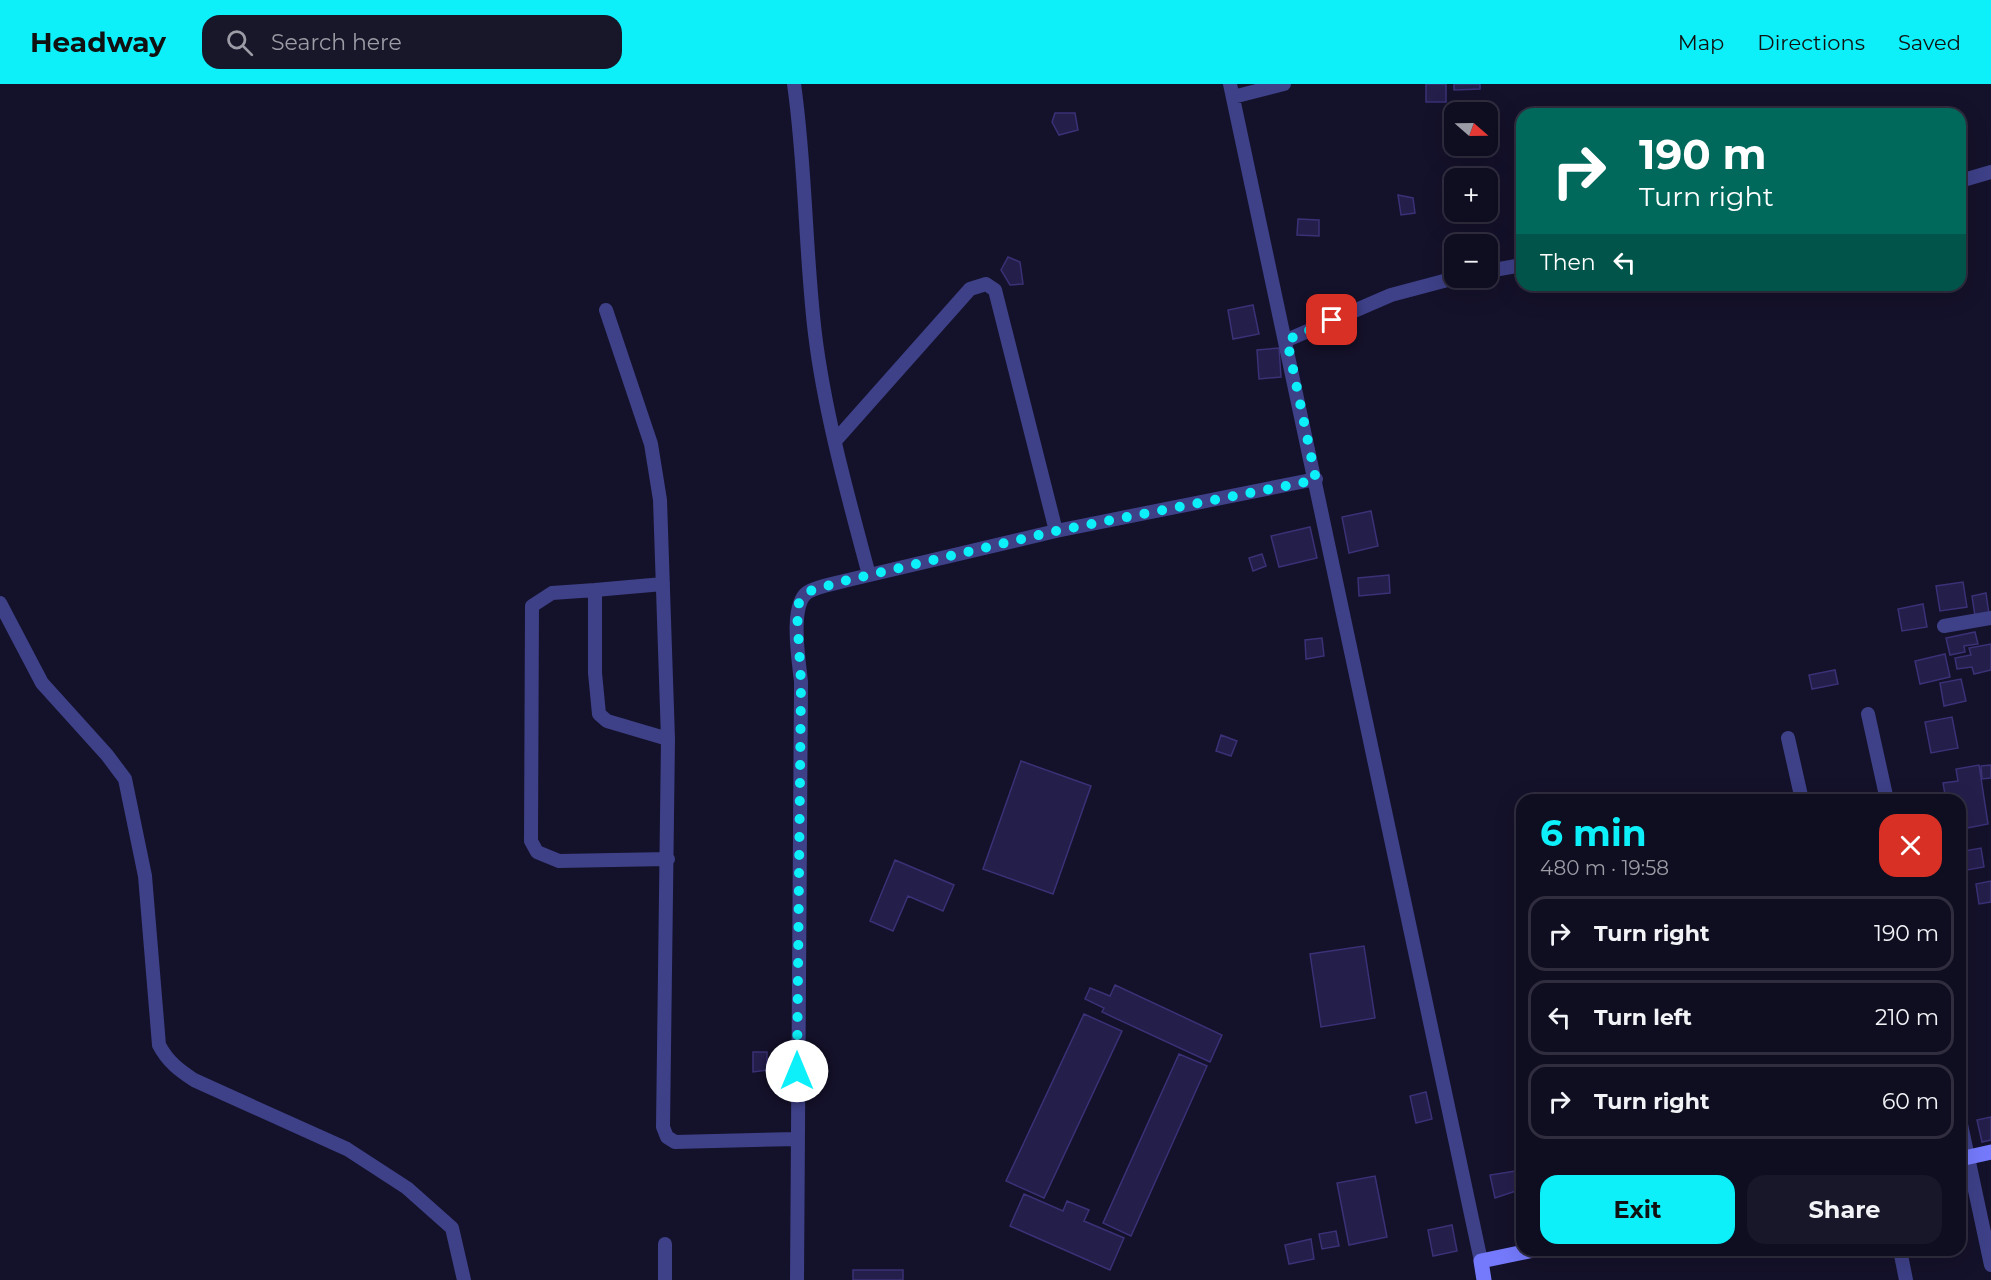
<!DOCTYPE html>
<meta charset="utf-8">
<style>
:root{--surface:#0f0d20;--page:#181629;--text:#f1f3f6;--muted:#9b9ca5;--line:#2f2d3e;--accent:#0df0f9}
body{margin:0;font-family:Montserrat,sans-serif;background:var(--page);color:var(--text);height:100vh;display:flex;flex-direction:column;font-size:22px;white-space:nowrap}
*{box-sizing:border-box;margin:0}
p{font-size:20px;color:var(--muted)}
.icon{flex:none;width:33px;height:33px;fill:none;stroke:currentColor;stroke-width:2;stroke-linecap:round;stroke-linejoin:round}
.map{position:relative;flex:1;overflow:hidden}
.drawer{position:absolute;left:1516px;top:710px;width:450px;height:462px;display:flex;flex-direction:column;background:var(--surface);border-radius:18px;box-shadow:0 6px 24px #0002,0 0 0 2px var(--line)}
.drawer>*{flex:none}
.banner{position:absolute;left:1516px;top:24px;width:450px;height:183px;border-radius:18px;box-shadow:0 6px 24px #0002,0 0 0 2px var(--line);background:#00695c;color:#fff;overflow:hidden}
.needle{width:39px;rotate:110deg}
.controls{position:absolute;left:1444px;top:18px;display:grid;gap:12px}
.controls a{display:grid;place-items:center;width:54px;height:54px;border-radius:12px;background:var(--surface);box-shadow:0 6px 24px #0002,0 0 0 2px var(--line);font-size:30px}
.pin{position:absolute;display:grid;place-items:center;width:51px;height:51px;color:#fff;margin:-26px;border-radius:12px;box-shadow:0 3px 9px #0006}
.me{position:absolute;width:66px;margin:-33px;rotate:0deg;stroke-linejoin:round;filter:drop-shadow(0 0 4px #0008)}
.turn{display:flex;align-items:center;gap:21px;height:126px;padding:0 24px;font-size:27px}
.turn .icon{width:78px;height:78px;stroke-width:2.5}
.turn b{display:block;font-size:42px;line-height:51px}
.then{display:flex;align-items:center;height:57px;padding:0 24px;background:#0003;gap:12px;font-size:22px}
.round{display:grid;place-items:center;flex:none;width:63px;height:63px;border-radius:18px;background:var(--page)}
.head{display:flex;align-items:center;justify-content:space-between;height:102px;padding:0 24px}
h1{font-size:36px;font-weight:700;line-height:45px;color:var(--accent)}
.button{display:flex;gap:12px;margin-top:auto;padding:12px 24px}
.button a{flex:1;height:69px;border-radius:18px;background:var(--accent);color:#111;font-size:24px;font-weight:700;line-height:69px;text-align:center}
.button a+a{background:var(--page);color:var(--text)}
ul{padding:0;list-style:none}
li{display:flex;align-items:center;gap:18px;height:75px;margin:0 12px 9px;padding:0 12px;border:3px solid var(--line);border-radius:18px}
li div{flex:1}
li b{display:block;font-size:22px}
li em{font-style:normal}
header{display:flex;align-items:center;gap:36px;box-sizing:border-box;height:84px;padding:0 30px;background:var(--accent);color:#111}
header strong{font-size:28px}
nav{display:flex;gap:33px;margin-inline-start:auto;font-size:21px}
.search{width:420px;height:54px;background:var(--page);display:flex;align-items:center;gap:15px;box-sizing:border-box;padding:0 21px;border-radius:18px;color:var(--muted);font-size:22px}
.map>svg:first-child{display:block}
.building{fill:#241e4b;stroke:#3a3176;stroke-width:1.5}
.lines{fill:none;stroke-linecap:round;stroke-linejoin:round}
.street{stroke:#3e4088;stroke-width:14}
.secondary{stroke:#757afc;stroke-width:15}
.route{stroke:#0df0f9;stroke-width:10;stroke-dasharray:0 18}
</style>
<header>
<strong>Headway</strong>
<div class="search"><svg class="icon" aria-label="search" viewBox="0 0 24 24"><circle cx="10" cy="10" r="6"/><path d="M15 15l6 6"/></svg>Search here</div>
<nav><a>Map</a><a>Directions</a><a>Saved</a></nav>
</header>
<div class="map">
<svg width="1991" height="1196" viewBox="0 0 1991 1196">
<rect width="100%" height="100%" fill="#14112a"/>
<path class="building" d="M1426 0H1446V18H1426Z
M1454 0H1480V5L1454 6Z
M1055 29H1075L1078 46 1059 51 1052 38Z
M1398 111 1413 114 1415 129 1401 131Z
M1298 135 1319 136V152L1297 151Z
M1008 173 1020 178 1023 200 1010 201 1001 186Z
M1253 221 1259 250 1233 255 1228 226Z
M1279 264 1281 293 1259 295 1257 266Z
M1371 427 1378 462 1349 469 1342 433Z
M1310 443 1317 474 1279 483 1271 452Z
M1262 470 1266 482 1253 487 1249 474Z
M1389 491 1390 509 1359 512 1358 494Z
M1963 498 1967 523 1940 527 1936 502Z
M1986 509 1989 530 1975 532 1972 512Z
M1923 520 1927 543 1902 547 1898 525Z
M1975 548 1978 560 1964 562 1965 568 1950 571 1946 554Z
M1322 554 1324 572 1306 575 1305 556Z
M1991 560V586L1974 590 1972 583 1957 585 1955 574 1971 571 1969 564Z
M1945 570 1950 593 1920 600 1915 577Z
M1835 586 1838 600 1812 605 1809 591Z
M1961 595 1966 617 1944 622 1940 599Z
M1952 633 1958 664 1931 669 1925 638Z
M1221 651 1237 657 1231 672 1216 667Z
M1021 677 1091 702 1053 810 983 785Z
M1979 681 1988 740 1962 745 1960 716H1946L1943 699 1958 697 1956 685Z
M1991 681V694L1982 695 1981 682Z
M1981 764 1984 783 1967 786 1964 767Z
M895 776 954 801 943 827 908 812 893 847 870 837Z
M1991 797V818L1979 820 1976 800Z
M1364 862 1375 934 1321 943 1310 870Z
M1115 901 1222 951 1210 978 1102 928 1104 924 1085 915 1090 904 1110 912Z
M1084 930 1122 947 1044 1114 1006 1097Z
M753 968H767V986L753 988Z
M1179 970 1207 982 1131 1152 1103 1139Z
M1426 1008 1432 1035 1416 1039 1410 1012Z
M1991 1033V1056L1982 1058 1977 1036Z
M1522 1086V1105L1495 1114 1490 1091Z
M1375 1092 1387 1153 1349 1161 1337 1099Z
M1024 1110 1063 1127 1067 1117 1089 1126 1084 1137 1124 1154 1110 1186 1010 1142Z
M1452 1141 1457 1167 1433 1172 1428 1146Z
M1336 1147 1339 1162 1322 1165 1319 1150Z
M1311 1155 1314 1175 1289 1180 1285 1161Z
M853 1186H903V1196H853Z"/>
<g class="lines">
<path class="street" d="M794 0C806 83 805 167 815 250 825 331 848 412 869 491
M1230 0C1317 392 1396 785 1481 1177
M1233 13 1284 0
M1960 97 1991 88
M1488 187 1522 181
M606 226 651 360 660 416 668 655 663 1043 667 1053 675 1058 797 1055
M1287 256 1391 211 1455 194
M835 357 970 205 986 200 995 206 1056 447
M663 500 595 506V589L599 630 607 637 668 655
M595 506 552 509 532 522 531 757 537 768 559 777 668 775
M0 519 42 599 107 671 125 695 145 792 159 961C168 978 179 986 194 996L347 1065 407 1104 452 1144 464 1196
M1944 542 1991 534
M1868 630 1887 716
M1788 654 1802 716
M1960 1036 1991 1181
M665 1160V1196
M1900 1166 1906 1196
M797 1196 801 598C799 577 789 520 808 508 818 502 833 500 844 497L1056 447 1316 395"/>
<path class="secondary" d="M1960 1075 1991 1068
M1484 1196 1481 1177 1534 1166"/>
</g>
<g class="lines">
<path class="route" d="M797 987 801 598 797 528 799 519 810 507 844 497 1056 447 1316 396 1287 256 1332 236"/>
</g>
</svg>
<div class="controls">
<a><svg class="needle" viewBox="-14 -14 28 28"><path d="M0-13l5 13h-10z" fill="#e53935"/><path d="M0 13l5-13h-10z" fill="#9b9ca5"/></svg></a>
<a>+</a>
<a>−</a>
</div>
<div class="pin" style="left:1332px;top:236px;background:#d93025"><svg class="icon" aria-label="arrive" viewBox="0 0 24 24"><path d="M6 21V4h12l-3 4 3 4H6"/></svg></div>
<svg class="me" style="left:797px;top:987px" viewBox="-20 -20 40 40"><circle r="19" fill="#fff"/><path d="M0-13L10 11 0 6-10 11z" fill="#0df0f9"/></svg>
<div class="banner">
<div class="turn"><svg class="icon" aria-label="right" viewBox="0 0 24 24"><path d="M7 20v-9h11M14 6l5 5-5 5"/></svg><div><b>190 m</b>Turn right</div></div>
<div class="then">Then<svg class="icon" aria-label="left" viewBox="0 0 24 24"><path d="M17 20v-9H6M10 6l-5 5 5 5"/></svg></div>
</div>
<section class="drawer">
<div class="head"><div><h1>6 min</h1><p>480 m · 19:58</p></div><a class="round" style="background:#d93025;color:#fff"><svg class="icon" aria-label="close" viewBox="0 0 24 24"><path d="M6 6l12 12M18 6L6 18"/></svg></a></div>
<ul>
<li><svg class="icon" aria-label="right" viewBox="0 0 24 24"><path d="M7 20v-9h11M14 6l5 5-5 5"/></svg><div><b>Turn right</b></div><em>190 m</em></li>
<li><svg class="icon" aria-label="left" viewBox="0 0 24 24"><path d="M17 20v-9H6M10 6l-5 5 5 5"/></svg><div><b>Turn left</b></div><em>210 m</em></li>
<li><svg class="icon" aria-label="right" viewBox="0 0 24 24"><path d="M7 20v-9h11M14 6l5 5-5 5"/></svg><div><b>Turn right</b></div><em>60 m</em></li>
</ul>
<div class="button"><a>Exit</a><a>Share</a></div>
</section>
</div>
